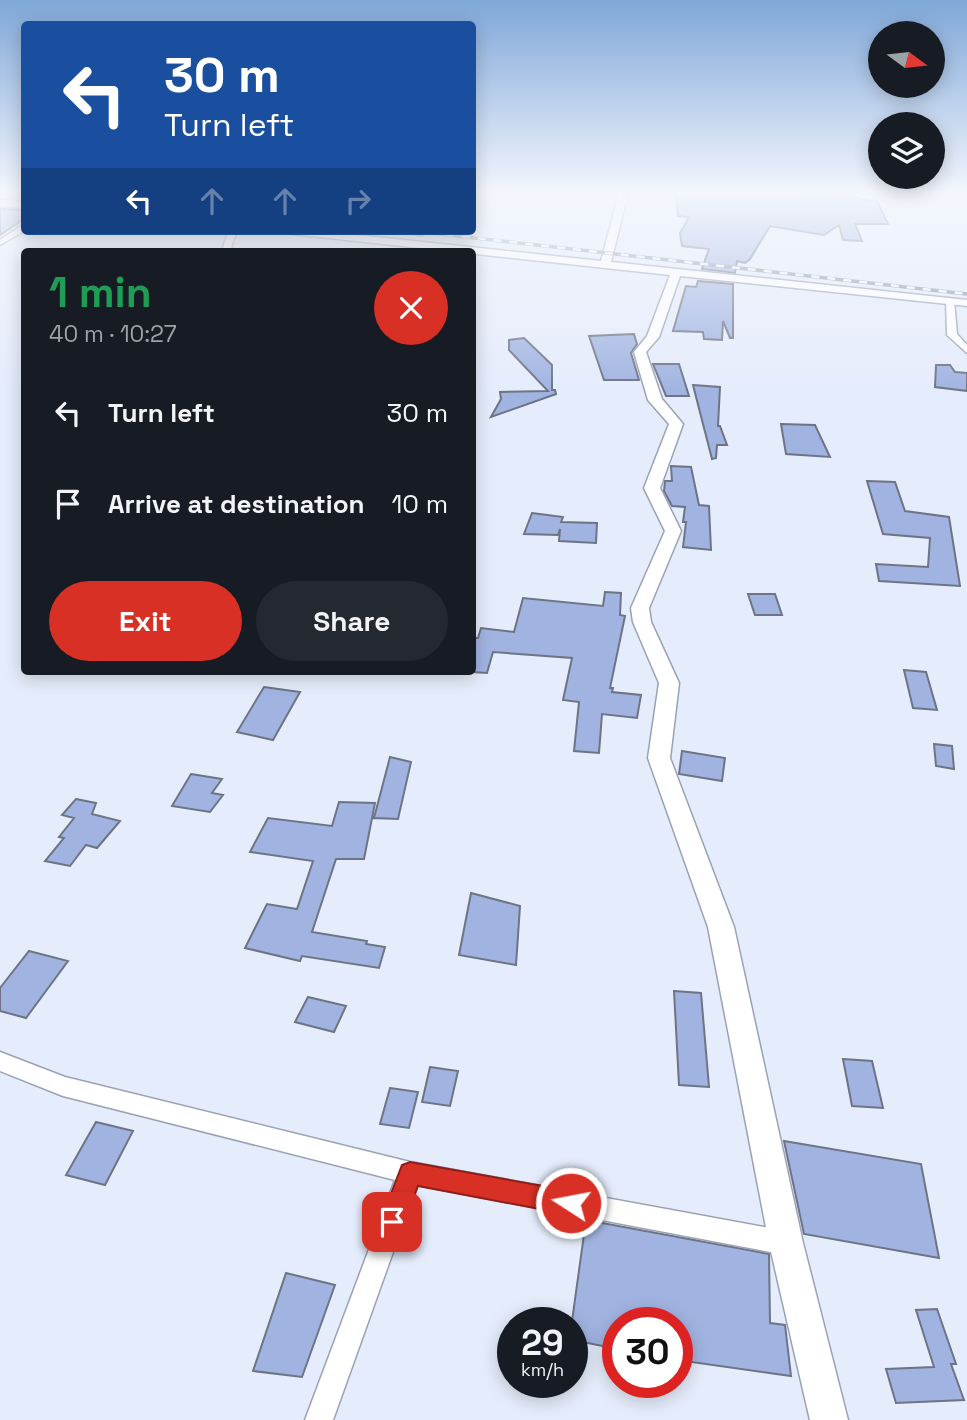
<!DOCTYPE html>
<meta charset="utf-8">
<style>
:root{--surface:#171b24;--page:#242831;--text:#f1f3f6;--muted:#9ea1a6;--accent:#d93025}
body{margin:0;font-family:"Space Grotesk",sans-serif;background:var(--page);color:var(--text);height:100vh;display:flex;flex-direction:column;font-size:26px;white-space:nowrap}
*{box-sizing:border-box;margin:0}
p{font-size:23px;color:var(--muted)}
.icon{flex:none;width:38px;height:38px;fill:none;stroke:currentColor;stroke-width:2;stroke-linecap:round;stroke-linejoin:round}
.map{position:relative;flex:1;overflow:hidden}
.sheet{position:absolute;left:21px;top:248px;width:455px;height:427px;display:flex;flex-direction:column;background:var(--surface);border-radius:7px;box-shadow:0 4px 18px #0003}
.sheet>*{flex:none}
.hud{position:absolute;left:21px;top:21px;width:455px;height:214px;border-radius:7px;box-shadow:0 4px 18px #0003;background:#1a4fa0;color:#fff;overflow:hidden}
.needle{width:46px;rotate:105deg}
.controls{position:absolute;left:868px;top:21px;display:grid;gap:14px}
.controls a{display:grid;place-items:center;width:77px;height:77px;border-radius:50%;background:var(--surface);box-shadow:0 4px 18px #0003;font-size:35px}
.speed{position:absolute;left:497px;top:1307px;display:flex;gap:14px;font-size:35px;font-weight:700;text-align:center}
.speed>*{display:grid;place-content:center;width:91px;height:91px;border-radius:50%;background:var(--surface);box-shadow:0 4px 18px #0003;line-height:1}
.speed small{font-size:18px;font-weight:400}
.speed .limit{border:10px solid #d22;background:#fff;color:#111}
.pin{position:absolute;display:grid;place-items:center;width:60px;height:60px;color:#fff;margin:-30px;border-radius:14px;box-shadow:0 4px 10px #0006}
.me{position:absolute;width:77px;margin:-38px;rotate:281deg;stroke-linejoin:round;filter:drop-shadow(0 0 5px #0008)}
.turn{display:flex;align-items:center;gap:24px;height:147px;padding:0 28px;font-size:32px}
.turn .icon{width:91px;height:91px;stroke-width:2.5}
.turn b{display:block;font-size:49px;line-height:60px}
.lanes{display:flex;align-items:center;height:66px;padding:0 28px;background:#0003;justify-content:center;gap:35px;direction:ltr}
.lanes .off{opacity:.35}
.round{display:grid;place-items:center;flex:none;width:74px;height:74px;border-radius:37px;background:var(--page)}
.overview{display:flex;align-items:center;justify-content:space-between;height:119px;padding:0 28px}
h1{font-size:42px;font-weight:700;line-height:52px;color:#1e9e55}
.action{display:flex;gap:14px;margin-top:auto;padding:14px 28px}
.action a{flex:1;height:80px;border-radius:42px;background:var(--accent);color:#fff;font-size:28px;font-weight:700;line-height:80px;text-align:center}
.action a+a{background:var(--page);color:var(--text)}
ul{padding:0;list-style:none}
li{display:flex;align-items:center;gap:21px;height:91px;padding:0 28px}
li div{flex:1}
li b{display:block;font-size:26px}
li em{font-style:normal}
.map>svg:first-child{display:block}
.building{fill:#a1b4e1;stroke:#6d7485;stroke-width:2}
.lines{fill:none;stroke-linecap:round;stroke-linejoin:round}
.minor-casing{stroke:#9aa2b4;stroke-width:3}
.tertiary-casing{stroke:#9aa2b4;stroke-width:3}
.minor{fill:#fff;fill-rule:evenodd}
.tertiary{fill:#fff;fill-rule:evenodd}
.rail-casing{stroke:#8f949f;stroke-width:3.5}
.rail{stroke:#f8f9fd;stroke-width:2.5;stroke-dasharray:8;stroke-linecap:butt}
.route{fill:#d93025;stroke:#8d1f18;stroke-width:2}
</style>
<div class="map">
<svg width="967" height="1420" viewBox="0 0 967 1420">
<rect width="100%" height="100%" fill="#e5ecfb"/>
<path class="building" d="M676 193H800L832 196V193H842L844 196 858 197 861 200 877 201 888 224H855L862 241 843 240 839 225 824 235 770 226 750 259 745 263 737 261 735 273 702 269 709 249 682 246 680 233 689 217 678 216Z
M0 209 24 210V219L0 235Z
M698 281 733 284V338H730L723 321 722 340 704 339 703 332 673 331 686 286 696 287Z
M634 334 637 344 631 353 639 380H604L589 336Z
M524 338 552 365V390H555L556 394 491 417 501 399 500 392 548 391 509 350V340Z
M653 364H679L689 396H666Z
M936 365H950L955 372 967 373V391L935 387Z
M693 385 720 387 718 426H720L727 445H717L716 458 712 459Z
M781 424 815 425 830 457 786 454Z
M671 466 691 467 699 505 709 506 711 550 683 547 686 522H683L685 507 672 506 664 491 665 481H672Z
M867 481 895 482 905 511 949 517 960 586 879 581 876 564 928 567 930 538 883 534Z
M532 513 563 517 561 522 597 523 596 543 559 541 560 529 558 535 524 534Z
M605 592 621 593 620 615 625 616 610 688H613L612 692 641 695 637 718 602 714 599 753 574 751 579 702 563 700 572 658 493 652 487 673 472 672V638H478L481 628 514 632 523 598 603 606Z
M748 594H775L782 615H755Z
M904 670 926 672 937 710 913 708Z
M264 687 300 692 273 740 237 732Z
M934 744 952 746 954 769 936 766Z
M682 751 725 758 722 781 679 774Z
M390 757 411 762 398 819 374 818Z
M191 774 222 779 212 793 223 795 210 812 172 806Z
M76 799 96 803 92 814 120 821 97 848 86 845 70 866 45 861 64 838 59 837 74 818 62 815Z
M339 802 375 803 364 859H336L312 932 367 941 366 944 385 947 379 968 302 956 300 961 245 948 267 904 297 909 313 861 250 852 268 818 332 826Z
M471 893 520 906 516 965 459 955Z
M29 951 68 961 26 1018 0 1011V988Z
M674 991 701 993 709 1087 679 1085Z
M308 997 346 1006 334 1032 295 1022Z
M843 1059 872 1061 883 1108 852 1106Z
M430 1067 458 1071 450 1106 422 1102Z
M390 1088 418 1092 409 1128 380 1124Z
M96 1122 133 1131 105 1185 66 1175Z
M784 1141 921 1164 939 1258 804 1234Z
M586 1220 769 1254 770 1323 785 1325 791 1376 677 1360V1323H618V1349L572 1340V1321Z
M286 1273 335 1285 302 1377 253 1371Z
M937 1309 956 1364H951L964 1400 896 1403 886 1369 934 1367 916 1310Z"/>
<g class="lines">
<g class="minor-casing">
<path id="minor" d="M21 226H24V231L0 245V240Z
M229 231H237L231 247 236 252H228L223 247Z
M950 298 954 301 957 334 967 345V353L947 335 946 301Z
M0 1052 65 1077 410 1162 786 1231 795 1234 799 1243 795 1252 786 1255 417 1185 333 1420H305L395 1180 63 1096 0 1071Z"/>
</g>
<g class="tertiary-casing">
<path id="tertiary" d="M619 193H628L611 262 967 300V306L680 276 659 337 646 352 662 399 683 424 660 488 681 531 649 608 651 622 679 683 670 758 734 927 803 1243 848 1420H810L769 1243 708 927 648 758 659 683 633 622 631 608 665 531 644 488 669 424 648 400 634 352 647 336 670 275 291 234 286 231H319L601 261Z
M0 200 24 202V208L0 206Z"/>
</g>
<use href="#minor" class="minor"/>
<use href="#tertiary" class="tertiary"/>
<g class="rail-casing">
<path id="rail" d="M391 231 422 235
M414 231 967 294"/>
</g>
<use href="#rail" class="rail"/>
</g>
<linearGradient id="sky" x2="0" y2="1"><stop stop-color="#7fa7d8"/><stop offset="0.49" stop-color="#f3f6fd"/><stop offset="1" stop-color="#f3f6fd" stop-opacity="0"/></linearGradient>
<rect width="967" height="392" fill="url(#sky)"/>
<path class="route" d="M410 1162 571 1191 580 1195 584 1203 580 1211 571 1215 418 1186 401 1231 392 1234 383 1231 380 1222 402 1165Z"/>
</svg>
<div class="controls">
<a><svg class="needle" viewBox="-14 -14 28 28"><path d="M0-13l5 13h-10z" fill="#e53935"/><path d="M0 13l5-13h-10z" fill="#9ea1a6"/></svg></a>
<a><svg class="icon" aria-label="layers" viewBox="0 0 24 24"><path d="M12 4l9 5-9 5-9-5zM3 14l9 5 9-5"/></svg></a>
</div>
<div class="speed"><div>29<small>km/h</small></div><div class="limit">30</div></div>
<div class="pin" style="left:392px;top:1222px;background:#d93025"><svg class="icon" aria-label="arrive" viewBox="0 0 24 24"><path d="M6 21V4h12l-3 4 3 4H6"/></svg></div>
<svg class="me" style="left:571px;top:1203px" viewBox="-20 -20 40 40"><circle r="17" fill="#d93025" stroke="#fff" stroke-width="3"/><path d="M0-11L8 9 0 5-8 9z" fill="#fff"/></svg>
<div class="hud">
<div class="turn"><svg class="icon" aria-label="left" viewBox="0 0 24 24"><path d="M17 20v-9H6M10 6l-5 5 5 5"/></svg><div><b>30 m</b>Turn left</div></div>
<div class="lanes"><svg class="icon" aria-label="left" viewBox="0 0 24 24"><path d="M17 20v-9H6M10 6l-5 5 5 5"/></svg><svg class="icon off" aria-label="ahead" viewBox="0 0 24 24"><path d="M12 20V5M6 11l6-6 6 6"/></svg><svg class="icon off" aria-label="ahead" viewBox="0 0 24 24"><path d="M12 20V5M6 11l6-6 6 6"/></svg><svg class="icon off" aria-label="right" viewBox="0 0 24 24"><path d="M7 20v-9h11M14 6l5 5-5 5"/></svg></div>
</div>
<section class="sheet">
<div class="overview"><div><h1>1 min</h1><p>40 m · 10:27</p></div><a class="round" style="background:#d93025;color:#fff"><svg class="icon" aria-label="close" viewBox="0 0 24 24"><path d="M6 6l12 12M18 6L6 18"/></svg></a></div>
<ul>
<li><svg class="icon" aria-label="left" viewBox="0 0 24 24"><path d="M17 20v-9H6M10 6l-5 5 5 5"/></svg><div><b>Turn left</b></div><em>30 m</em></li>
<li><svg class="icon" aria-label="arrive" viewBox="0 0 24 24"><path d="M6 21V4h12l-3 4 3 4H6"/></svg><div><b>Arrive at destination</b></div><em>10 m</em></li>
</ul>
<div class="action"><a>Exit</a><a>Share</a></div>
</section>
</div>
